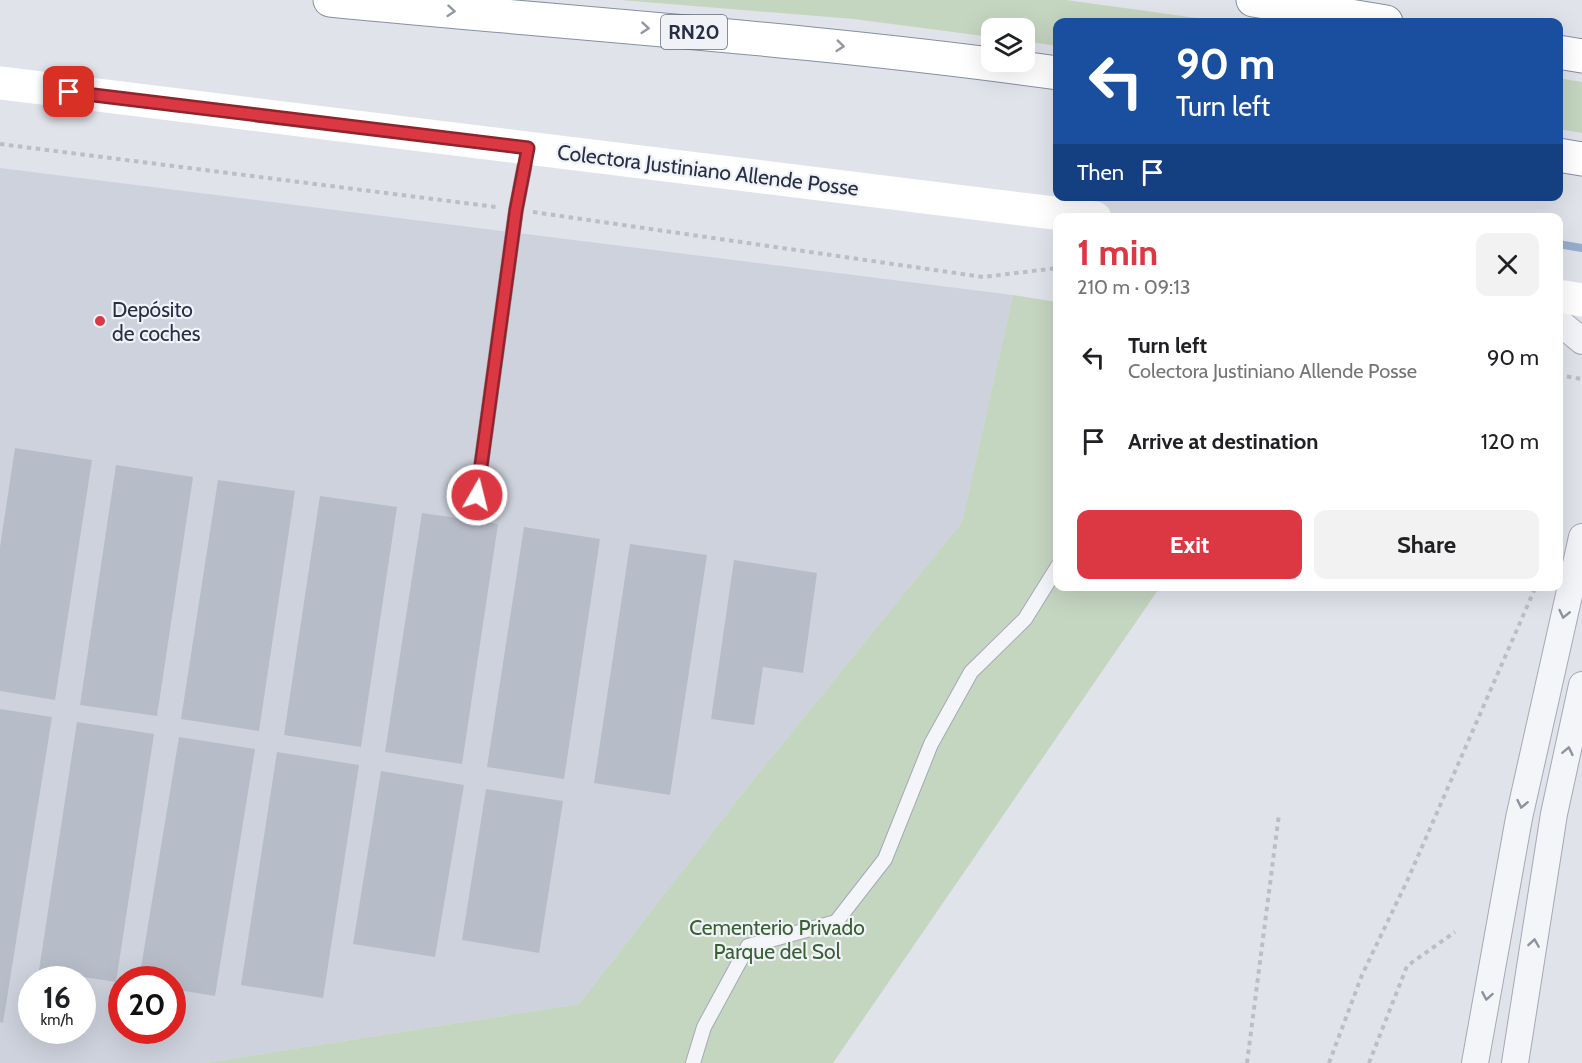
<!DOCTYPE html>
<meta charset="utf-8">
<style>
:root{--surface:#fff;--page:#f2f2f2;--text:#202124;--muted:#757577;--accent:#dc3844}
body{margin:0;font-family:Cabin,sans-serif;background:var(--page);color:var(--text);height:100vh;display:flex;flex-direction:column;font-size:22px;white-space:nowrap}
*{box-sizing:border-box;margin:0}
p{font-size:20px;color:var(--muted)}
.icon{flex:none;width:33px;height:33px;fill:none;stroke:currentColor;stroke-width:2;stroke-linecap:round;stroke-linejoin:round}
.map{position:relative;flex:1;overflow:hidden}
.side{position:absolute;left:1053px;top:213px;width:510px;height:378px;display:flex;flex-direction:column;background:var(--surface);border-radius:12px;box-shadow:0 6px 24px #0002}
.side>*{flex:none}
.banner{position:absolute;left:1053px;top:18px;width:510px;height:183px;border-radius:12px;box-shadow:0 6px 24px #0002;background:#1a4fa0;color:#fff;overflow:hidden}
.controls{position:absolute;left:981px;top:18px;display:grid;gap:12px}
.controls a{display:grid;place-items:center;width:54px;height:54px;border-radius:12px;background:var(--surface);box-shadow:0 6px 24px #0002;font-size:30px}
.speed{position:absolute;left:18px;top:966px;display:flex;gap:12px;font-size:30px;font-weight:700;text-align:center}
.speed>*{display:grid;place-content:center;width:78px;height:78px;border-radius:50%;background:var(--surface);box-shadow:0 6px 24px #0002;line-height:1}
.speed small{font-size:15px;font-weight:400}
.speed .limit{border:9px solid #d22;background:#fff;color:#111}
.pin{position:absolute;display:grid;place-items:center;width:51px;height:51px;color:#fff;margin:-26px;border-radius:12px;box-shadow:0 3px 9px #0006}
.me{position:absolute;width:66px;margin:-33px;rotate:8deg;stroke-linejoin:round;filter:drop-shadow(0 0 4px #0008)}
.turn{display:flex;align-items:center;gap:21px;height:126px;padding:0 24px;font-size:27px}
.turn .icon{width:78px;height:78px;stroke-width:2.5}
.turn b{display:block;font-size:42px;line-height:51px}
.then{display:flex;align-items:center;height:57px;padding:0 24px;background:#0003;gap:12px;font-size:22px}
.round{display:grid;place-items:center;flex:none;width:63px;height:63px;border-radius:12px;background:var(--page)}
.summary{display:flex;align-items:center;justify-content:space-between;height:102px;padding:0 24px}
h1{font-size:36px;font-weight:800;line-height:45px;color:var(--accent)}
.action{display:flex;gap:12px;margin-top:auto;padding:12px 24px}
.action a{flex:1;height:69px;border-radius:12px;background:var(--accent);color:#fff;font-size:24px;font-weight:800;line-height:69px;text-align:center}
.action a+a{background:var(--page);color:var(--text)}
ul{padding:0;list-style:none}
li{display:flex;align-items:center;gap:18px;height:84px;padding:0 24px}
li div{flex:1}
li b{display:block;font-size:22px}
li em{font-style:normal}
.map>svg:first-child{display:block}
.built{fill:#ced2dd;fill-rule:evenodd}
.green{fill:#c4d5c0}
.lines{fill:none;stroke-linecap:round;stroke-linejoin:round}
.stream{stroke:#97aece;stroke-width:8}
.building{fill:#b7bcc9}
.lane-casing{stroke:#a5a9b5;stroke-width:16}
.street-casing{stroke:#a5a9b5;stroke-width:28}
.highway-casing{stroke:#868fa3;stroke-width:35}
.path{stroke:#babec6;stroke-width:4;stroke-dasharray:4.5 4.5;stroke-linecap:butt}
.lane{stroke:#f3f5f8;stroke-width:14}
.street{stroke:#f3f5f8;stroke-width:26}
.secondary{stroke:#fff;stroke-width:33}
.highway{stroke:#fff;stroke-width:33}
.oneway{stroke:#9397a2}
.oneway2{stroke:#8d929e}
.route-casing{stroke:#8f242c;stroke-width:15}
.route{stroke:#dc3844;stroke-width:10}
.poi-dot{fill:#dc3844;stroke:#f0f2f8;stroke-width:2}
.labels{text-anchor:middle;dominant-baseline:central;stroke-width:4.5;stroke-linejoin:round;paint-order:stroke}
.shield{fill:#f0f2f8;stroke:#636a7a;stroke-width:1.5}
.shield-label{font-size:20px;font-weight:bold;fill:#272f44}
.street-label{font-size:21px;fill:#272f44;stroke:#f0f2f8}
.poi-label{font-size:21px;fill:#272f44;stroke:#f0f2f8;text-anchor:start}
.park-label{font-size:21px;fill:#386132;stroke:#f0f2f8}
</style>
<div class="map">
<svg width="1582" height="1063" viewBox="0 0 1582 1063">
<rect width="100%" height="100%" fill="#e0e3ea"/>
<path class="built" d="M0 168 1013 295 962 522 750 784 579 1004 205 1063H0ZM32 980H82V1030H32ZM122 980H172V1030H122Z"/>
<path class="green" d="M621 0H1066L1226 22H1058L1057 46 1025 41 1024 28H992L991 37 854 19Z
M1558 78 1582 82V133L1559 129Z
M1013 295 1057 302 1058 586 1160 587 833 1063H205L579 1004 750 784 962 522Z"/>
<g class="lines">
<path class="stream" d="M1558 244 1582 248"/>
</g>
<path class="building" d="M15 448 92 460 55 700 0 691V547Z
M116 465 193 477 157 716 80 705Z
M218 480 295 491 259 731 181 719Z
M320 496 397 507 361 747 284 735Z
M422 513 498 524 462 764 385 752Z
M524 527 600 539 564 779 487 767Z
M630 544 707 555 670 795 594 783Z
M734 560 817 573 803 673 763 667 754 725 711 719Z
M0 709 52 717 3 1023 0 1022Z
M77 722 154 734 116 982 39 970Z
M179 737 255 749 215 996 172 989V980H139Z
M277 752 359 765 323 998 241 985Z
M381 771 464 785 435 957 353 944Z
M486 789 563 801 539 953 462 940Z"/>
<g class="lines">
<g class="lane-casing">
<path id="lane" d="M477 495 516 210 528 148
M693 1063 704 1027 748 946 836 922 885 859 931 744 971 672 1025 619 1058 566"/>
</g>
<g class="street-casing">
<path id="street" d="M1558 321 1582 341
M1475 1063 1519 818 1582 537
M1515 1063 1554 814 1582 685"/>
</g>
<g class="highway-casing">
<path id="highway" d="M330 0C573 24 816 39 1058 73
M1253 0 1386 22
M1558 52 1582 56
M1558 155 1582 159"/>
</g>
<path class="path" d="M0 144 496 207
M533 212 983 277 1058 268
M1558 375 1582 379
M1247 1063 1279 814
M1329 1063 1362 975 1408 879 1536 586
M1369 1063 1407 966 1455 932"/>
<use href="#lane" class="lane"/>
<use href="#street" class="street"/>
<path class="secondary" d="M0 83 1095 218
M1558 296 1582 300"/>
<use href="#highway" class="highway"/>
</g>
<defs><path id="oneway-chevron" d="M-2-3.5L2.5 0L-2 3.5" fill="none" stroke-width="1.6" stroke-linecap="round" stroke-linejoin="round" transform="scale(1.5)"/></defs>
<g class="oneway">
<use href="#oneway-chevron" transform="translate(451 11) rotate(5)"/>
<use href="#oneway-chevron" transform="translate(645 28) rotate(5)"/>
<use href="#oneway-chevron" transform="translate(840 46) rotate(6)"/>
</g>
<g class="oneway2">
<use href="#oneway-chevron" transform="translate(1564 614) rotate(103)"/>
<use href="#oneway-chevron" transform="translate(1568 751) rotate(-78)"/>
<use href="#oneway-chevron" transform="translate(1522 804) rotate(102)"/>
<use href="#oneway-chevron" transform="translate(1534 943) rotate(-81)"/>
<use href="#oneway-chevron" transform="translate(1487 996) rotate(100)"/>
</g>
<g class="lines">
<g class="route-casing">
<path id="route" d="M69 92 528 148 516 210 477 495"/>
</g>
<use href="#route" class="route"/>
</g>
<circle class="poi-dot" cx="100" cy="321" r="6"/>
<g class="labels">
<rect class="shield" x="661" y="15" width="66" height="34" rx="4.5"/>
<g class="shield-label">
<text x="694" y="32">RN20</text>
</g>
<g class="street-label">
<text transform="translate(708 170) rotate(7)">Colectora Justiniano Allende Posse</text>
</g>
<g class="poi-label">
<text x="112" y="309">Depósito<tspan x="112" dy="24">de coches</tspan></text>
</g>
<g class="park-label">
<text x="777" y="927">Cementerio Privado<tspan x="777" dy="24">Parque del Sol</tspan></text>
</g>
</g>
</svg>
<div class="controls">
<a><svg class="icon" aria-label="layers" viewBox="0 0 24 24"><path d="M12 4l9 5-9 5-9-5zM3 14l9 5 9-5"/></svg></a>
</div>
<div class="speed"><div>16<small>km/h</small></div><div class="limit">20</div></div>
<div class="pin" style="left:69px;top:92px;background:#d93025"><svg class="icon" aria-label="arrive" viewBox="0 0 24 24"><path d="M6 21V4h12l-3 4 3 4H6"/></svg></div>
<svg class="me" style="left:477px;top:495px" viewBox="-20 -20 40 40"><circle r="17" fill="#dc3844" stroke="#fff" stroke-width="3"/><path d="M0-11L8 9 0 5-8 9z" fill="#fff"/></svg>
<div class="banner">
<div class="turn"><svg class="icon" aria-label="left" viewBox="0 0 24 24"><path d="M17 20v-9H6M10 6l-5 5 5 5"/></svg><div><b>90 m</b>Turn left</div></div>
<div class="then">Then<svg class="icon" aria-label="arrive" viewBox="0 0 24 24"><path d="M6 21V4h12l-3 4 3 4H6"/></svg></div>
</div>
<section class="side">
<div class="summary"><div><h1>1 min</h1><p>210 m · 09:13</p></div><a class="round"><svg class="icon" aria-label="close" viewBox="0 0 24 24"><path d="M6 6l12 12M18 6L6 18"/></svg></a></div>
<ul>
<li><svg class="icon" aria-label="left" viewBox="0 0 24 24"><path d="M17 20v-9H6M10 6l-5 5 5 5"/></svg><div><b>Turn left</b><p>Colectora Justiniano Allende Posse</p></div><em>90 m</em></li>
<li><svg class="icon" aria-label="arrive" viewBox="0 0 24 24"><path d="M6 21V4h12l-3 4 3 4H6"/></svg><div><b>Arrive at destination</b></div><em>120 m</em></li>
</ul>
<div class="action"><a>Exit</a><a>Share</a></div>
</section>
</div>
